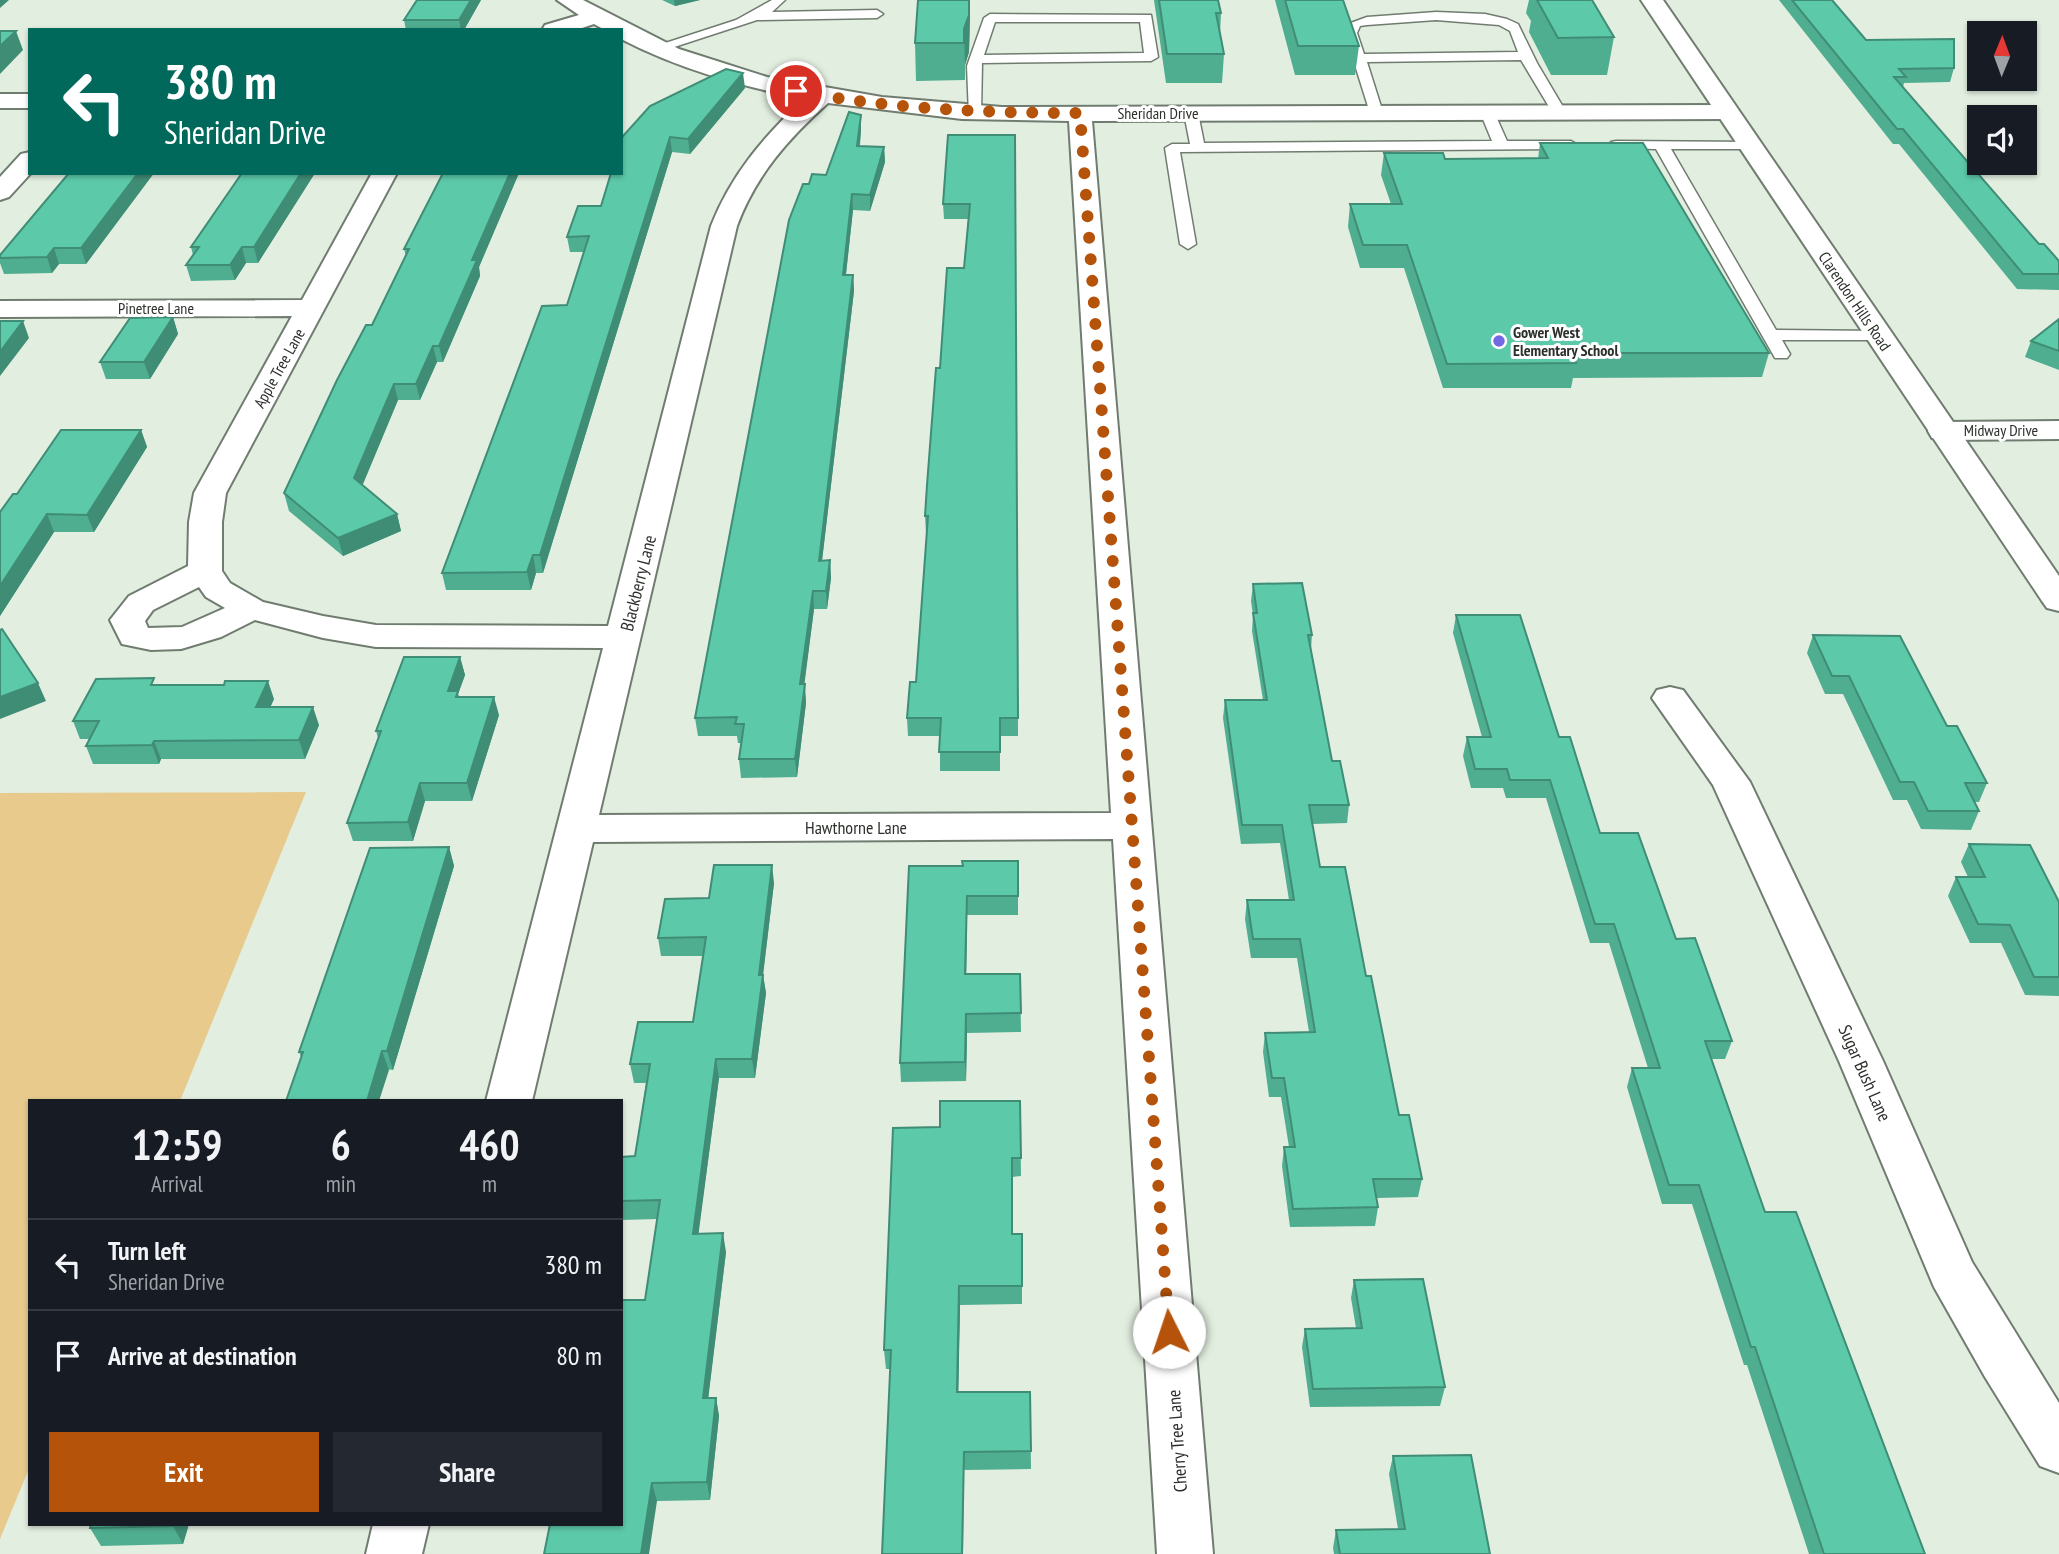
<!DOCTYPE html>
<style>
:root{--surface:#171b24;--page:#242831;--text:#f1f3f6;--muted:#9ea1a6;--line:#363941;--accent:#b45309}
body{margin:0;font-family:"PT Sans Narrow",sans-serif;background:var(--page);color:var(--text);height:100vh;display:flex;flex-direction:column;font-size:26px;white-space:nowrap}
*{box-sizing:border-box;margin:0}
p{font-size:23px;color:var(--muted)}
.icon{flex:none;width:38px;height:38px;fill:none;stroke:currentColor;stroke-width:2;stroke-linecap:round;stroke-linejoin:round}
.map{position:relative;flex:1;overflow:hidden}
.panel{position:absolute;left:28px;top:1099px;width:595px;height:427px;display:flex;flex-direction:column;background:var(--surface);border-radius:0px;box-shadow:0 2px 5px #0004}
.panel>*{flex:none}
.hud{position:absolute;left:28px;top:28px;width:595px;height:147px;border-radius:0px;box-shadow:0 2px 5px #0004;background:#00695c;color:#fff;overflow:hidden}
.needle{width:46px;rotate:1deg}
.tools{position:absolute;left:1967px;top:21px;display:grid;gap:14px}
.tools a{display:grid;place-items:center;width:70px;height:70px;border-radius:0px;background:var(--surface);box-shadow:0 2px 5px #0004;font-size:35px}
.pin{position:absolute;display:grid;place-items:center;width:60px;height:60px;color:#fff;margin:-30px;border:4px solid #fff;border-radius:50%;box-shadow:0 2px 7px #0007}
.me{position:absolute;width:77px;margin:-38px;rotate:356deg;stroke-linejoin:round;filter:drop-shadow(0 0 5px #0008)}
.turn{display:flex;align-items:center;gap:24px;height:147px;padding:0 21px;font-size:32px}
.turn .icon{width:91px;height:91px;stroke-width:2.5}
.turn b{display:block;font-size:49px;line-height:60px}
.eta{display:flex;justify-content:space-evenly;align-items:center;height:119px;text-align:center}
.eta b{font-size:42px;font-weight:700;line-height:49px}
.primary-button{display:flex;gap:14px;margin-top:auto;padding:14px 21px}
.primary-button a{flex:1;height:80px;border-radius:0px;background:var(--accent);color:#fff;font-size:28px;font-weight:700;line-height:80px;text-align:center}
.primary-button a+a{background:var(--page);color:var(--text)}
ul{padding:0;list-style:none}
li{display:flex;align-items:center;gap:21px;height:91px;padding:0 21px;border-top:2px solid var(--line)}
li div{flex:1}
li b{display:block;font-size:26px}
li em{font-style:normal}
.map>svg:first-child{display:block}
.green{fill:#e7ca8c}
.lines{fill:none;stroke-linecap:round;stroke-linejoin:round}
.service-casing{stroke:#717c70;stroke-width:3}
.minor-casing{stroke:#717c70;stroke-width:4}
.tertiary-casing{stroke:#717c70;stroke-width:4}
.service{fill:#fff;fill-rule:evenodd}
.minor{fill:#fff;fill-rule:evenodd}
.tertiary{fill:#fff;fill-rule:evenodd}
.wall{fill:#4fad90}
.shaded-wall{fill:#408d76}
.building{fill:#5cc9a8;stroke:#408d76;stroke-width:2}
.route{stroke:#b45309;stroke-width:12;stroke-dasharray:0 21.6}
.poi-dot{fill:#7368e3;stroke:#fff;stroke-width:2.5}
.labels{text-anchor:middle;dominant-baseline:central;stroke-width:6;stroke-linejoin:round;paint-order:stroke}
.far-street-label{font-size:16px;fill:#2c302b;stroke:#fff}
.far-poi-label{font-size:16px;font-weight:bold;fill:#2c302b;stroke:#fff;text-anchor:start}
.street-label{font-size:18px;fill:#2c302b;stroke:#fff}
</style>
<div class="map">
<svg width="2059" height="1554" viewBox="0 0 2059 1554">
<rect width="100%" height="100%" fill="#e2eee0"/>
<path class="green" d="M306 792 180 1101H30V1466L0 1539V793Z"/>
<g class="lines">
<g class="service-casing">
<path id="service" d="M772 0H785L772 12 877 10 883 14 877 18 757 20 662 51 657 52 650 48 736 20Z
M1436 12 1485 14 1507 19 1518 24 1537 63 1566 112 1564 115H1554L1521 60 1367 62 1383 113 1381 116H1371L1345 33 1348 24 1367 17ZM1436 20 1499 25 1510 31 1518 52 1364 54 1357 33 1360 26 1367 25Z
M990 14 1151 15 1158 57 1151 61 982 63 981 112 974 116 969 115 967 66 984 18ZM995 22H1140L1144 53 984 55Z
M1487 108 1494 112 1507 141H1571L1578 145 1571 149 1180 152 1196 244 1188 249 1180 244 1165 148 1172 144H1190L1184 113 1186 110H1196L1198 113 1204 143 1492 141 1480 112Z
M1616 141 1754 142 1756 145 1754 148 1749 149H1671L1776 330 1879 331 1885 332 1887 336 1885 340H1782L1790 354 1787 358H1775L1656 149 1611 148 1609 145 1611 142Z"/>
</g>
<g class="minor-casing">
<path id="minor" d="M557 0H583L679 49 767 77 882 97 1002 107 1727 105 1735 107 1739 112 1735 117 1727 119 1092 121 1213 1554H1157L1113 839 593 842 532 1101H486L603 648 376 647 323 638 255 620 221 637 181 649 151 650 122 644 110 620 129 596 188 566 189 522 194 493 292 316 0 317V301L302 300 372 173H397L226 493 222 522V571L230 583 263 602 323 616 376 625 608 626 711 226C731 175 764 136 804 99 741 86 679 69 621 39V30H605L594 24 576 30H542L545 25 579 15ZM828 103 962 119 1069 121 1111 813 599 815 737 226C756 175 788 139 828 103ZM199 587 206 597 225 608 182 627 148 628 145 621 153 610Z
M0 94H30V108H0Z
M30 152 31 173 9 197 0 200V177L21 154Z
M2059 421V439L1943 440 1932 438 1928 431 1932 424 1943 422Z
M1670 687 1683 690 1750 782 1883 1061 1972 1262 2059 1403V1473L2040 1466 1985 1377 1934 1287 1839 1061 1713 785 1652 698 1657 690Z
M373 1524H429L422 1554H366Z"/>
</g>
<g class="tertiary-casing">
<path id="tertiary" d="M1641 0H1663L2059 576V611L2047 608 2042 601Z"/>
</g>
<use href="#service" class="service"/>
<use href="#minor" class="minor"/>
<use href="#tertiary" class="tertiary"/>
</g>
<path class="wall" d="M481 0 464 30H406L404 20Z
M662 0H700L675 6Z
M1154 0H1218L1221 13 1220 35 1224 54 1222 83H1166Z
M1275 0H1343L1359 46 1355 75H1295Z
M1529 0H1592L1614 37 1607 75H1551L1529 32 1531 21 1526 13Z
M1779 0H1832L1866 40 1954 68 1950 82 1904 83 1903 87 2039 244 2059 261V290L2017 289 1899 144H1893Z
M970 16 969 52 965 65V80L916 81 915 43Z
M745 88 690 154 672 152 543 573H536L531 590H446L442 573 567 305 584 252H570L567 237 601 206 621 141Z
M861 130 860 146 884 147 885 162 870 211 853 210 846 275H853L854 291 822 560H830L831 578 827 609H814L804 684 806 703 797 777 741 778 739 759 741 743H738L737 736H698L695 718 809 184 826 175Z
M1015 135 1018 736H1000V771H940V736H908L907 718 916 682 927 533H926L925 516 940 368 964 268 968 219H944L943 204Z
M1540 143 1769 353 1762 377 1573 378 1571 388H1443L1404 268H1360L1348 227 1350 204H1391L1381 175 1384 153 1445 159H1538Z
M69 173H154L86 264H59L52 273 4 274 0 263V255Z
M242 173H315L258 263H246L235 280 191 281 186 265 193 255 191 247Z
M519 173 479 267 480 276 443 362H437L420 400H398L362 486 397 514 401 531 343 556 289 511 284 493 372 325 406 256 404 249Z
M173 317 178 334 150 379H106L100 362Z
M2059 319V370L2025 357 2031 341Z
M141 430 147 447 94 532H54L0 616V512L17 494Z
M1253 584 1312 635 1311 649 1332 761 1349 805 1347 823 1312 824 1320 867 1366 976 1399 1115 1422 1179 1418 1197 1376 1198 1378 1207 1375 1226 1290 1227 1282 1166 1284 1147H1289L1281 1097H1269L1263 1052 1265 1033 1309 1032 1297 958H1251L1245 919 1247 900H1289L1280 843 1241 844 1223 718 1225 700H1263L1252 631 1253 615 1251 601Z
M1456 615 1559 737 1600 833 1676 939 1732 1041 1725 1059H1712L1765 1212 1925 1554H1809L1747 1365H1744L1692 1204H1662L1627 1087 1632 1068H1648L1609 943H1590L1546 798H1506L1503 788H1471L1463 756 1467 737H1482L1453 633Z
M1813 635 1947 726 1987 783 1979 802H1974L1979 811 1971 830 1921 829 1907 800H1893L1843 694H1825L1807 653Z
M460 657 465 675 458 694 459 697 499 715 472 801H425L413 841H353L347 823 378 738 376 731Z
M157 685 274 699 270 707 319 725 305 759H161L159 764H93L86 746 89 739H80L73 721Z
M1969 844 2059 902V996L2025 995 2001 943H1970L1948 896 1956 877H1968L1961 862Z
M449 847 454 866 393 1070 301 1057 299 1052Z
M1018 861V915H967L966 974H1020L1021 1032 967 1033 966 1081 901 1082 900 1063 963 866Z
M774 883 763 975 766 993 755 1078H719L698 1234 726 1252 708 1398H716L719 1416 710 1500 657 1501 550 1524 645 1300 657 1219 621 1220V1157L635 1156 646 1083H634L630 1064 693 1022 703 956H661L658 938 709 898Z
M1020 1101 1021 1176 1012 1177V1234H1022V1304L960 1305 958 1392H1030L1031 1469 965 1470 890 1369H886L884 1350 940 1127Z
M1354 1280 1445 1387 1440 1406 1310 1407 1302 1347 1305 1329 1356 1328 1351 1298Z
M1393 1456 1490 1554H1334L1333 1548 1336 1530 1398 1529 1389 1474Z
M91 1524H189L183 1544 101 1546 90 1528Z"/>
<path class="shaded-wall" d="M0 0H9L0 8Z
M471 0H481L464 30H461L459 20Z
M674 0H700L675 6Z
M969 0 970 16 969 52 965 65 964 29Z
M16 31 23 50 0 74V46Z
M743 73 745 88 690 154 688 139Z
M861 115V130L858 161 857 146Z
M670 137 672 152 543 573 540 555Z
M884 147 885 162 870 211V195Z
M138 173H154L86 264 81 248Z
M301 173H315L258 263 254 247Z
M510 173H519L479 267 480 276 443 362 439 346 472 260Z
M852 194 853 210 844 291 843 275Z
M242 247 246 263 235 280 230 265Z
M54 248 59 264 52 273 47 257Z
M853 275 854 291 820 578 819 561Z
M173 317 178 334 150 379 144 362Z
M23 321 29 338 0 376V352Z
M433 346 437 362 420 400 416 384Z
M394 384 398 400 358 496 354 478Z
M141 430 147 447 94 532 87 515Z
M47 514 54 532 0 616V586Z
M397 514 401 531 343 556 338 538Z
M533 555 536 573 531 590 527 572Z
M830 560 831 578 827 609 826 591Z
M813 591 814 609 802 703 800 684Z
M460 657 465 675 458 694 462 709 448 691Z
M268 681 274 699 262 726 256 707Z
M38 683 46 701 0 719V697Z
M805 684 806 703 797 777 795 759Z
M494 697 499 715 472 801 467 783Z
M313 707 319 725 305 759 299 740Z
M154 741 161 759 159 764 152 745Z
M420 783 425 801 413 841 408 822Z
M449 847 454 866 393 1070 387 1051Z
M772 865 774 883 763 975 766 993 755 1078 752 1059 759 975Z
M967 896V915L966 993 965 974Z
M966 1014 967 1033 966 1081 965 1062Z
M382 1051 389 1070 379 1101H367Z
M716 1059 719 1078 696 1253 693 1234Z
M723 1233 726 1252 706 1417 703 1398Z
M959 1286 960 1305 958 1410 957 1392Z
M716 1398 719 1416 710 1500 707 1482Z
M964 1452 963 1554H962Z
M652 1483 657 1501 649 1554H641Z
M174 1524H189L183 1544 173 1526Z"/>
<path class="building" d="M417 0H471L459 20H404Z
M918 0H969V15L964 29V43H915Z
M1159 0H1218L1221 13H1216L1224 54H1167Z
M1285 0H1343L1359 46H1298Z
M1537 0H1592L1614 37 1558 38Z
M1792 0H1832L1866 40 1954 39V68L1899 69 1906 77H1894L2039 244H2044L2059 261V274H2023L1903 129H1897Z
M0 31H16L0 46Z
M726 69 743 73 688 139 670 137 540 555H533L527 572 442 573 542 306 567 305 589 236 567 237 578 206H601L611 173H621V141L623 136 650 106Z
M849 112 861 115 857 146 884 147 870 195 852 194 843 275H853L819 561 830 560 826 591H813L800 684H805L795 759H739L744 724H735L737 717 695 718 789 220 803 184H809L812 174 826 175Z
M948 135H1015L1018 718H1000V752H939L941 718H907L910 682H916L928 516H925L927 485 936 368H940L947 268H964L970 204H943Z
M1540 143H1643L1769 353H1571L1576 363 1447 364 1407 245H1363L1350 204H1402L1384 153H1443L1445 159 1548 158Z
M69 173H138L81 248H54L47 257 0 258V255Z
M242 173H301L254 247H242L230 265H186L199 247H191Z
M443 173H510L472 260H477L439 346H433L416 384H394L354 478 397 514 338 538 284 493 337 380 366 325H372L409 249H404Z
M173 317 144 362H100L130 318Z
M2059 319V351L2031 341Z
M0 321H23L0 352Z
M61 430H141L87 515 47 514 0 586V512L13 494H17Z
M1302 583 1312 635H1308L1332 761H1340L1349 805H1309L1320 867H1345L1366 976H1371L1399 1115H1409L1422 1179H1373L1378 1207 1293 1209 1284 1147H1295L1284 1078H1272L1265 1033 1315 1032 1300 939H1253L1247 900H1294L1282 825H1242L1225 700H1267L1253 613H1257L1253 584Z
M1456 615H1520L1559 737H1570L1600 833H1638L1676 939 1695 938 1732 1041H1705L1765 1212H1796L1925 1554H1824L1755 1347H1751L1699 1185H1669L1632 1068H1660L1614 924H1595L1550 780H1510L1507 769H1475L1467 737H1491Z
M2 629 38 683 0 697V630Z
M1813 635 1900 636 1947 726H1957L1987 783H1965L1979 811H1928L1914 782H1900L1849 676H1832Z
M404 657H460L448 691H458L456 697H494L467 783H420L408 822 347 823 381 731H376Z
M154 678 151 685H224L225 681H268L256 707H313L299 740 154 741 152 745 86 746 99 721H73L96 679Z
M1969 844 2030 845 2059 902V977H2034L2010 925 1978 924 1956 877H1985Z
M449 847 387 1051H382L367 1101H286L303 1052H299L370 848Z
M962 861H1018V896H967L965 974H1020L1021 1013 966 1014 965 1062 900 1063 909 866H963Z
M714 865H772L759 975H763L752 1059H716L693 1234 723 1233 703 1398H716L707 1482 652 1483 641 1554H544L550 1524H621V1300H645L660 1200 621 1201V1157L635 1156 650 1064H630L638 1022H693L706 937 658 938 665 899 709 898Z
M940 1101H1020L1021 1158H1012V1234H1022V1286H959L957 1392H1030L1031 1451 964 1452 962 1554H882L891 1350H884L893 1128 940 1127Z
M1423 1279 1445 1387 1313 1389 1305 1329 1362 1328 1354 1280Z
M1471 1455 1490 1554H1340L1336 1530 1405 1529 1393 1456Z
M91 1524H174L173 1526 90 1528Z"/>
<g class="lines">
<path class="route" d="M796 91C890 109 984 113 1080 113L1169 1332"/>
</g>
<circle class="poi-dot" cx="1499" cy="341" r="7"/>
<g class="labels">
<g class="far-street-label">
<text x="1158" y="113">Sheridan Drive</text>
<text transform="translate(1855 301) rotate(56)">Clarendon Hills Road</text>
<text x="156" y="308">Pinetree Lane</text>
<text transform="translate(279 368) rotate(-61)">Apple Tree Lane</text>
<text x="2001" y="430">Midway Drive</text>
</g>
<g class="far-poi-label">
<text x="1513" y="332">Gower West<tspan x="1513" dy="18">Elementary School</tspan></text>
</g>
<g class="street-label">
<text transform="translate(638 583) rotate(-76)">Blackberry Lane</text>
<text x="856" y="827">Hawthorne Lane</text>
<text transform="translate(1865 1073) rotate(66)">Sugar Bush Lane</text>
<text transform="translate(1177 1441) rotate(-94)">Cherry Tree Lane</text>
</g>
</g>
</svg>
<div class="tools">
<a><svg class="needle" viewBox="-14 -14 28 28"><path d="M0-13l5 13h-10z" fill="#e53935"/><path d="M0 13l5-13h-10z" fill="#9ea1a6"/></svg></a>
<a><svg class="icon" aria-label="sound" viewBox="0 0 24 24"><path d="M4 9h4l5-4v14l-5-4H4zM17 9q2 3 0 6"/></svg></a>
</div>
<div class="pin" style="left:796px;top:91px;background:#d93025"><svg class="icon" aria-label="arrive" viewBox="0 0 24 24"><path d="M6 21V4h12l-3 4 3 4H6"/></svg></div>
<svg class="me" style="left:1169px;top:1332px" viewBox="-20 -20 40 40"><circle r="19" fill="#fff"/><path d="M0-13L10 11 0 6-10 11z" fill="#b45309"/></svg>
<div class="hud">
<div class="turn"><svg class="icon" aria-label="left" viewBox="0 0 24 24"><path d="M17 20v-9H6M10 6l-5 5 5 5"/></svg><div><b>380 m</b>Sheridan Drive</div></div>
</div>
<section class="panel">
<div class="eta">
<div><b>12:59</b><p>Arrival</p></div>
<div><b>6</b><p>min</p></div>
<div><b>460</b><p>m</p></div>
</div>
<ul>
<li><svg class="icon" aria-label="left" viewBox="0 0 24 24"><path d="M17 20v-9H6M10 6l-5 5 5 5"/></svg><div><b>Turn left</b><p>Sheridan Drive</p></div><em>380 m</em></li>
<li><svg class="icon" aria-label="arrive" viewBox="0 0 24 24"><path d="M6 21V4h12l-3 4 3 4H6"/></svg><div><b>Arrive at destination</b></div><em>80 m</em></li>
</ul>
<div class="primary-button"><a>Exit</a><a>Share</a></div>
</section>
</div>
